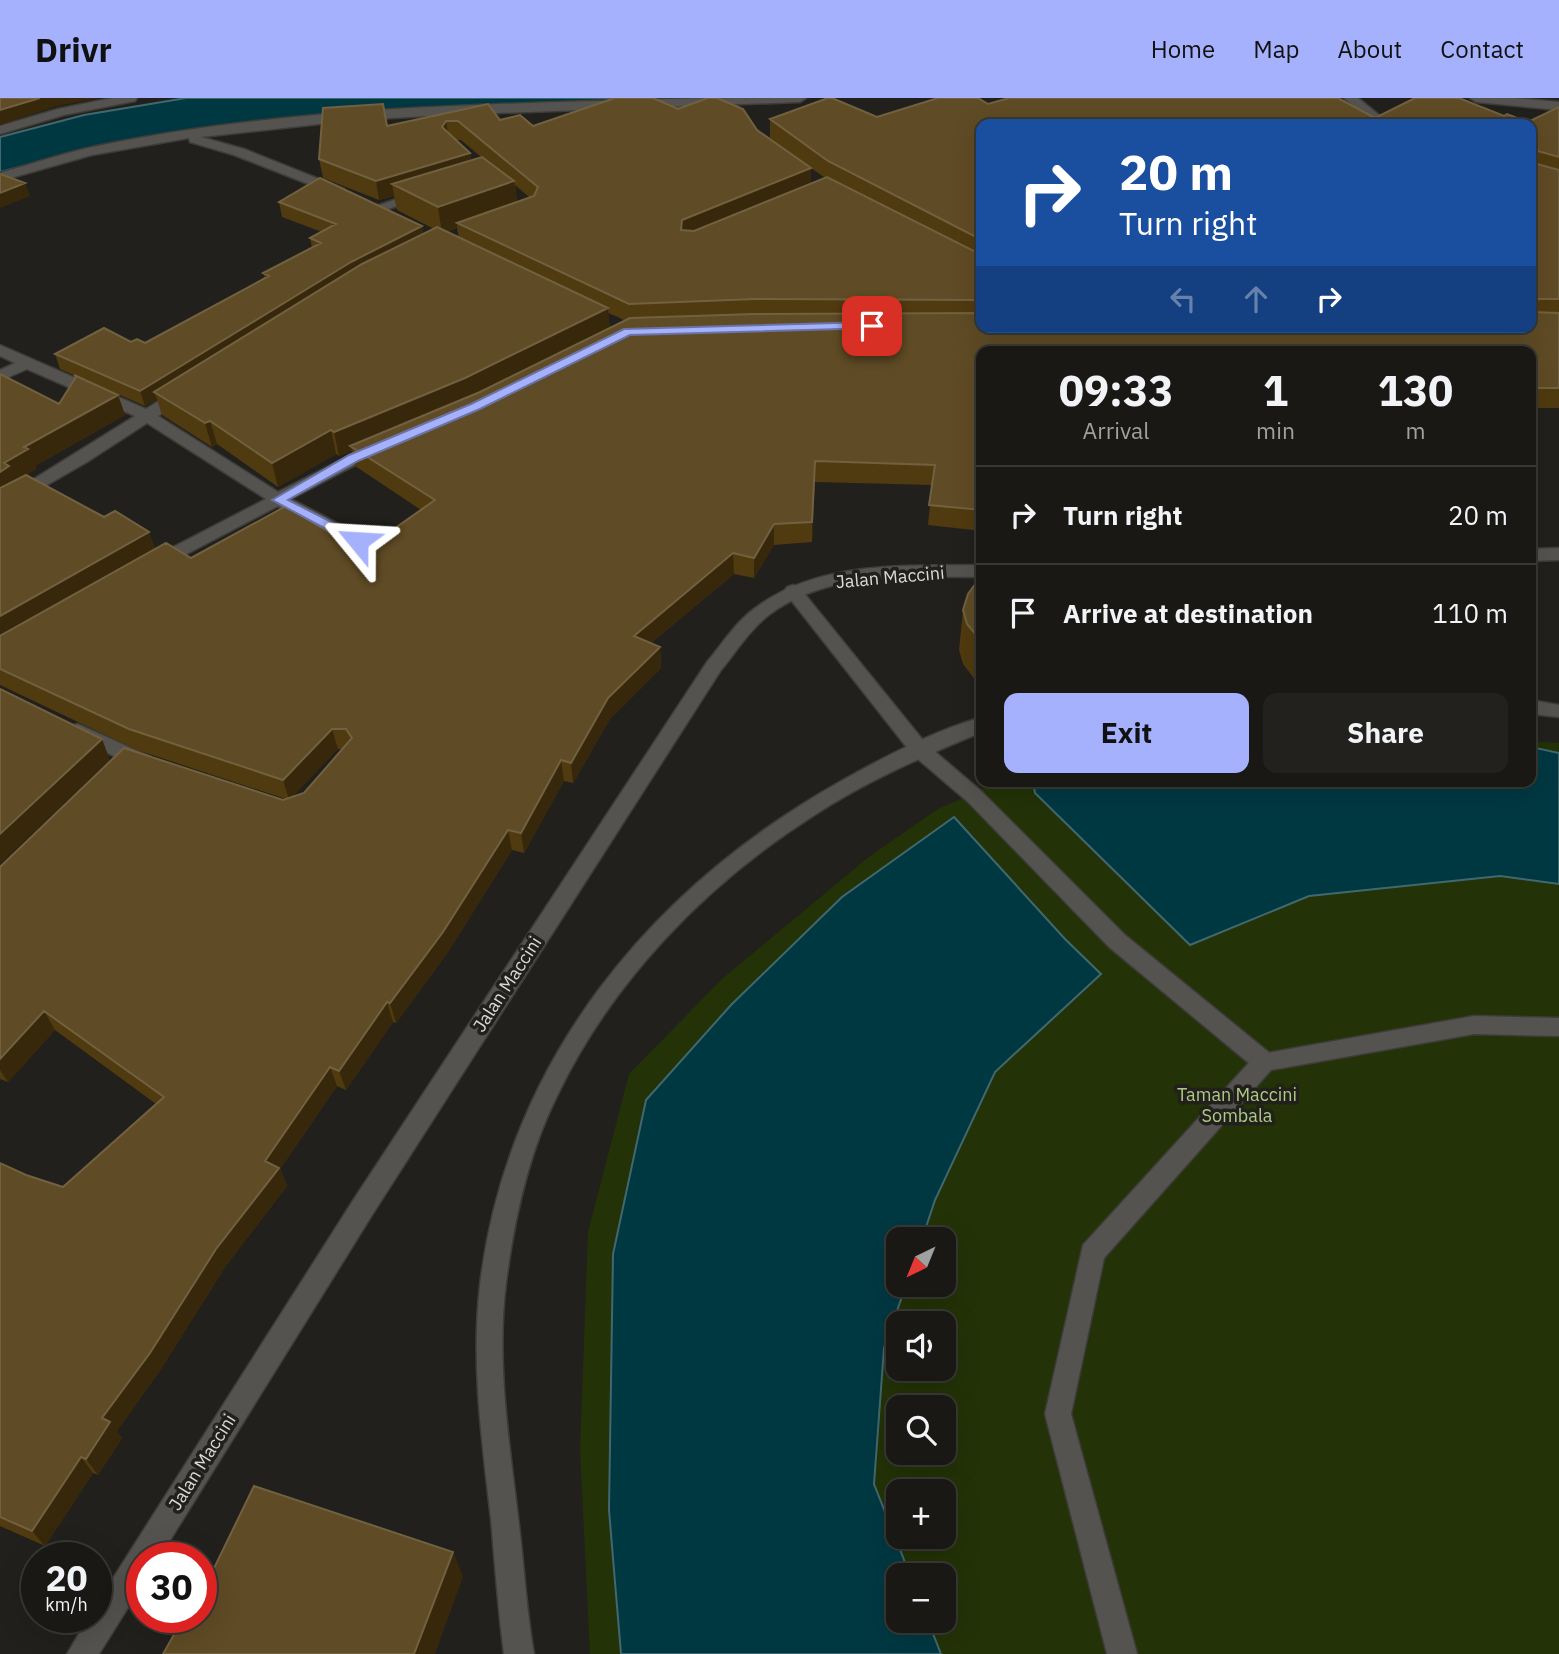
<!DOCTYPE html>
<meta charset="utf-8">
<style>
:root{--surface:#191815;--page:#22211e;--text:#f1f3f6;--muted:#9fa0a0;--line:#373734;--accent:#a5b1fc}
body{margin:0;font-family:"IBM Plex Sans",sans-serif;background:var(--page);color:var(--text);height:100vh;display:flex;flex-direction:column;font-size:26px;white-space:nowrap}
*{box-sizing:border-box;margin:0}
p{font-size:23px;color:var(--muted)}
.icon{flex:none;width:38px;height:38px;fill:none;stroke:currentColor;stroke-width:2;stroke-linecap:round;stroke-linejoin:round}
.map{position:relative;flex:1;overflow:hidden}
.drawer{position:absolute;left:976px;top:248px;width:560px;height:441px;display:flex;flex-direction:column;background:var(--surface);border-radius:14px;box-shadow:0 7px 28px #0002,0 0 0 2px var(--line)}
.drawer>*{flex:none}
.banner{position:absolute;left:976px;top:21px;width:560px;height:214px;border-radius:14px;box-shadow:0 7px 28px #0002,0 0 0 2px var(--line);background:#1a4fa0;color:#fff;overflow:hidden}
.needle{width:46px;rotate:223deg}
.fabs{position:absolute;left:886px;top:1129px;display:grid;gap:14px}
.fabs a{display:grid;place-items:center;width:70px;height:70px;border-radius:14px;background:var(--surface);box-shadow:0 7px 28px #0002,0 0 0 2px var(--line);font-size:35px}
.speed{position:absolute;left:21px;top:1444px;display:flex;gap:14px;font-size:35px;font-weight:700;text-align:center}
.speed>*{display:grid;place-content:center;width:91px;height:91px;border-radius:50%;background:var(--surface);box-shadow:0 7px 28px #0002,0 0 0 2px var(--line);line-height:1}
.speed small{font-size:18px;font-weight:400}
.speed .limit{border:10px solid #d22;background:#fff;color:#111}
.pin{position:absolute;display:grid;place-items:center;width:60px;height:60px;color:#fff;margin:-30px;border-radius:14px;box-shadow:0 4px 10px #0006}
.me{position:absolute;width:77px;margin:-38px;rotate:297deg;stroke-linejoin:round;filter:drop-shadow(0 0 5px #0008)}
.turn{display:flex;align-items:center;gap:24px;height:147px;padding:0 28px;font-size:32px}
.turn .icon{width:91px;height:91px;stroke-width:2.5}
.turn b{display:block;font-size:49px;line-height:60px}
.lanes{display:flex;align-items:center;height:66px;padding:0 28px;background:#0003;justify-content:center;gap:35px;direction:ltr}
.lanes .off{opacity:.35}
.eta{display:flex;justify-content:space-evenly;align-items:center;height:119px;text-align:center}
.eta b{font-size:42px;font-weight:700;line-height:49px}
.action{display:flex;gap:14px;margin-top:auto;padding:14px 28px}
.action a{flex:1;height:80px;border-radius:14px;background:var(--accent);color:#111;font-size:28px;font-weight:700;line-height:80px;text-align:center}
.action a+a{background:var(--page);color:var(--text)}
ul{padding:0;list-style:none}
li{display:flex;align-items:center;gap:21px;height:98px;padding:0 28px;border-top:2px solid var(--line)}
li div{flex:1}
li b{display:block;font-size:26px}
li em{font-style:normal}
header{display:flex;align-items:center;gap:42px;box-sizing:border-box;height:98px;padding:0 35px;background:var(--accent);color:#111}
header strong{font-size:33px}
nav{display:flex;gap:38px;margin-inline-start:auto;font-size:24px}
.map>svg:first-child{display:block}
.green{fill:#233207;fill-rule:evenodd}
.water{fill:#003842;stroke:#41686f;stroke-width:2}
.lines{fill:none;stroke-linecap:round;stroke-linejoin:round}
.lane-casing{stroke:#3d3c39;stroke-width:3}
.street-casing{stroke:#3d3c39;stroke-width:3}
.lane{fill:#54534f;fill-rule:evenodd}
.street{fill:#54534f;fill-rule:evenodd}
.wall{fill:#503a0f;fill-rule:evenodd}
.shaded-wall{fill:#37280b}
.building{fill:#5f4b25;stroke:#726140;stroke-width:2}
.route{fill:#a5b1fc;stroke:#6b73a4;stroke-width:2}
.labels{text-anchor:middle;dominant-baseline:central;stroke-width:7;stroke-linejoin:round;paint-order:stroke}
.street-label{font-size:18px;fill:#dad9d7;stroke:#21201c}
.park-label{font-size:18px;fill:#aecb85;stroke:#21201c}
</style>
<header>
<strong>Drivr</strong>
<nav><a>Home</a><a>Map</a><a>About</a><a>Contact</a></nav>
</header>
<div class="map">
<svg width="1559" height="1556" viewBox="0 0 1559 1556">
<rect width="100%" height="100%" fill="#21201c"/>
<path class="green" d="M1531 643 1559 645V1556H590L580 1352 588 1134 629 976 722 881 870 758 938 711 998 684H1531ZM898 1141H943V1186H898ZM898 1225H943V1270H898ZM898 1309H943V1354H898ZM898 1393H943V1438H898ZM898 1477H943V1522H898Z"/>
<path class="water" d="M186 0H725L351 13 86 51 0 74V39L84 17Z
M1531 649 1559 655V786L1500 778 1309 798 1190 847 1035 695 1033 684H1531Z
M954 719 1065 841 1101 876 995 974 935 1102 922 1141H898V1186L906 1187 884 1250 874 1386 910 1477H898V1522L928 1523 941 1556H621L609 1412 613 1156 646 1002 731 907 842 799Z"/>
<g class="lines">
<g class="lane-casing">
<path id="lane" d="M793 487 799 489 926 646 981 693 1125 837 1272 957 1276 964 1272 971 1264 974 1256 971 1109 849 967 703 912 656 787 497 784 493 787 489Z"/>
</g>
<g class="street-casing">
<path id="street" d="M112 0H137L135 3 64 17 0 36V28L58 11Z
M703 0H806L800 4 445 17 356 22 201 39 244 51 344 91V97L339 98 234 57 190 44 189 40 92 57 0 83V75C31 66 61 56 92 49 292 7 499 6 703 0Z
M1344 0H1358L1390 26H1376Z
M1470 0H1515L1559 4V12L1476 4Z
M422 92 429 96 427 99 378 114 371 110Z
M0 247 146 311 176 292H188L190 295 188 298 158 318 278 394 372 346H384L386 349 384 352 291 401 364 439 367 443 364 447H352L278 408 162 469H150L147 465 150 461 266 401 147 325 87 364 0 414V402L135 318 27 271 0 283V272L15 265 0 258Z
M1559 450V462L1531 463V451Z
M982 467V479C910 479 831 472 770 516 750 531 736 554 721 572L372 1117 159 1460H142V1487L99 1556H67L89 1519H96V1507L354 1101 707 564C723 545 737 522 758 508 822 462 907 468 982 467Z
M1531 602 1559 607V619L1531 616Z
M982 619V634C924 658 866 683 813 718 706 786 612 883 557 998 528 1056 514 1122 506 1185 496 1262 509 1343 518 1419 524 1465 526 1511 534 1556H504C498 1511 495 1466 491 1421 482 1344 471 1265 480 1187 507 963 650 790 843 682 886 658 934 633 982 619Z
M78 626 151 659 154 664 151 669H137L71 638 68 633 71 628Z
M1474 918 1559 920V938L1474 936 1271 972 1104 1160 1071 1316 1137 1556H1107L1045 1316 1083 1147 1256 957Z"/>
</g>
<use href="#lane" class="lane"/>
<use href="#street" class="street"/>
</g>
<path class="wall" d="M488 6 500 22 533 28 678 11 757 32 811 86 825 80 770 40V21L877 19 988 6 1375 20 1504 18 1528 24 1559 9V310H1531V254H982V433L928 427 932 387 815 384 812 444 774 447 754 480 734 476 651 545 660 549 661 570 610 621 573 685 564 683 524 755 512 752 448 854 396 925 393 924 346 992 337 988 280 1071 287 1088 225 1169 161 1271 117 1333 122 1340 98 1377 93 1375 45 1448 0 1428V1065L26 1077 63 1089 156 1006 55 932 8 984 0 981V769L286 701 137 652 0 587V276L59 306 75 281 74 277 118 297 125 317 35 368 36 371 26 377 104 419 149 434 155 451 191 460 361 454 421 412 355 368 352 353 339 358 336 356 278 389 217 346 212 349 162 317 157 301 145 308 60 271 55 256 131 244 145 245 265 180 263 175 312 150 310 140 322 134 282 119 279 104 422 128 423 136 434 131 397 112 394 98 379 102 323 80 319 61 387 28ZM982 26 1531 229H982ZM456 42H461L481 59 471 62 470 55ZM515 87 530 100 517 104ZM457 130 459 140 446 134ZM608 215 618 219 625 223 610 230ZM338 651H342L304 695 292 699Z
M982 481V587L976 583 963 566 959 552 963 512Z"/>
<path class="shaded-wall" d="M40 0H101L57 8 0 27V12Z
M446 23 449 41 442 29Z
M470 55 473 74 392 86 394 98 379 102 376 83Z
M811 70V89L683 142 681 132 682 122Z
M514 83 518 109 457 125V130L442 135 438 109Z
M25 85 30 98 0 110V95Z
M422 128 424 143 154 294 157 301 145 308 140 293 351 164Z
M1538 201 1531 220V208Z
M608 210 610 233 469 304 350 348 352 353 339 358 334 334Z
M118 297 125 317 35 368 36 371 16 383 0 399V374L4 365 24 349Z
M210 323 217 346 212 349 205 325Z
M331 332 336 356 278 389 272 365Z
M815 363V384L812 444V424Z
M774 426V447L754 480V460Z
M149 434 156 454 0 544V518Z
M733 455 734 476 635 558 634 538Z
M660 549 661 570 610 621 573 685 571 665 608 600Z
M332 631 338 651 289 702 283 682Z
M102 641 110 662 0 766V736Z
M561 662 564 683 524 755 521 735Z
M508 732 512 752 448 854 396 925 390 905Z
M387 904 393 924 346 992 339 973Z
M44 913 55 932 8 984 0 972V961Z
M330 969 337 988 280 1071 287 1088 225 1169 161 1271 117 1333 122 1340 98 1377 86 1361 102 1320 265 1063Z
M81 1359 93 1375 45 1448 32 1433Z
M453 1454 463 1479 435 1556H414Z"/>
<path class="building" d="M0 0H40L0 12Z
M615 0H653L678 11 708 0H717L743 11 757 32 811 70 682 122 681 132 694 133 827 79 982 157V202L755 201 629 206 457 125 534 98 538 89 458 23H446L442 29 470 55 376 83 319 61 323 10 383 6 387 28 488 6 500 22 520 17 533 28Z
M828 0H832L877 19 938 0H978L988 6 1009 0H1338L1375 20 1415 0H1459L1504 18 1507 16 1528 24 1559 9V59L1538 53 1535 55 1537 66 1559 72V201H1538L1536 207 1531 208V26H982V142L828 63 770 21Z
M482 59 514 83 438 109 392 86Z
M0 76 25 85 0 95Z
M320 80 422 128 351 164 140 293 55 256 104 230 131 244 137 241 145 245 269 178 263 175 321 145 310 140 336 126 279 104Z
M437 129 608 210 465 280 334 334 331 332 272 365 210 323 205 325 154 294 362 166Z
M1531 212 1533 214 1559 215V290H1531V254L1058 252V254H982V412L929 407 935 367 815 363 812 424 774 426 754 460 733 455 634 538 660 549 608 600 571 665 561 662 521 735 508 732 443 834 390 905 387 904 339 973 330 969 265 1063 279 1070 216 1151 150 1255 102 1320 110 1324 86 1361 81 1359 32 1433 0 1419V1065L26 1077 63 1089 164 999 44 913 0 961V769L124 650 283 702 304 695 352 640 346 631H332L283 682 129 631 0 571V538L166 445 191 460 286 408 361 454 435 402 350 348 480 294 630 220 755 216 982 215V229H1531Z
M0 276 59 306 76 279 74 277 118 297 24 349 28 351 4 365 9 368 0 374Z
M26 377 104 419 115 413 149 434 0 518V390Z
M979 481H982V544L967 526 963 512 968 496Z
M0 591 102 641 0 736Z
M254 1388 453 1454 414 1556H163L184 1519H201V1497Z"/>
<path class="route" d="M872 224 878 228 876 230 630 237 480 311 358 363 288 402 363 440V446H354L272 402 349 357 471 306 624 231Z"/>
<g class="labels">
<g class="street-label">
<text transform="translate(890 479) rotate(-5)">Jalan Maccini</text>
<text transform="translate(507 886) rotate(-57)">Jalan Maccini</text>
<text transform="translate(202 1364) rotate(-58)">Jalan Maccini</text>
</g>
<g class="park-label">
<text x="1237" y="996">Taman Maccini<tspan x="1237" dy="21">Sombala</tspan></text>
</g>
</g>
</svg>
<div class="fabs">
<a><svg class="needle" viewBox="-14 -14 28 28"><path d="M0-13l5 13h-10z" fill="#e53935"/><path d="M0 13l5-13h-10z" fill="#9fa0a0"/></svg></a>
<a><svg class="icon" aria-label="sound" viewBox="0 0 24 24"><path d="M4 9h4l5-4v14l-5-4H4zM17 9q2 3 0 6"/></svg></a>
<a><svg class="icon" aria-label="search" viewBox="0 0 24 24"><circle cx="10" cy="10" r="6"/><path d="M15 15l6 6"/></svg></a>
<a>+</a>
<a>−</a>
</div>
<div class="speed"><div>20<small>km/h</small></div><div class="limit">30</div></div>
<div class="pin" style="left:872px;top:228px;background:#d93025"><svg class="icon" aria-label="arrive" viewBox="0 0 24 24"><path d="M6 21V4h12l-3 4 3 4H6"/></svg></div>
<svg class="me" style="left:358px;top:443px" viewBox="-20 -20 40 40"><path d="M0-17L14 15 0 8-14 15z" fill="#a5b1fc" stroke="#fff" stroke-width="4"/></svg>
<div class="banner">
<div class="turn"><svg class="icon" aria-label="right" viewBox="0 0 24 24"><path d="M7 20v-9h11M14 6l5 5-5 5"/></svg><div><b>20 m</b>Turn right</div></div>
<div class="lanes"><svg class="icon off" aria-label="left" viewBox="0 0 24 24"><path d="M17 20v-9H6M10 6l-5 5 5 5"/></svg><svg class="icon off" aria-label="ahead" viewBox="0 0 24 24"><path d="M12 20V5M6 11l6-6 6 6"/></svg><svg class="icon" aria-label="right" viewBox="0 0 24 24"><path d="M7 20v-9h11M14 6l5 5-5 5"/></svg></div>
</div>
<section class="drawer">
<div class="eta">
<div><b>09:33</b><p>Arrival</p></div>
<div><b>1</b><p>min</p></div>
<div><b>130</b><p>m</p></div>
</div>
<ul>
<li><svg class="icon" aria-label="right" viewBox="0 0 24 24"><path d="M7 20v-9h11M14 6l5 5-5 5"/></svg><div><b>Turn right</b></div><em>20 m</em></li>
<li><svg class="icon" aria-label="arrive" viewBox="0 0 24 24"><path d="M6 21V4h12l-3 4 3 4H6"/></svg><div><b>Arrive at destination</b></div><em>110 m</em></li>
</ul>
<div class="action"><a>Exit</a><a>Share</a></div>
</section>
</div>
